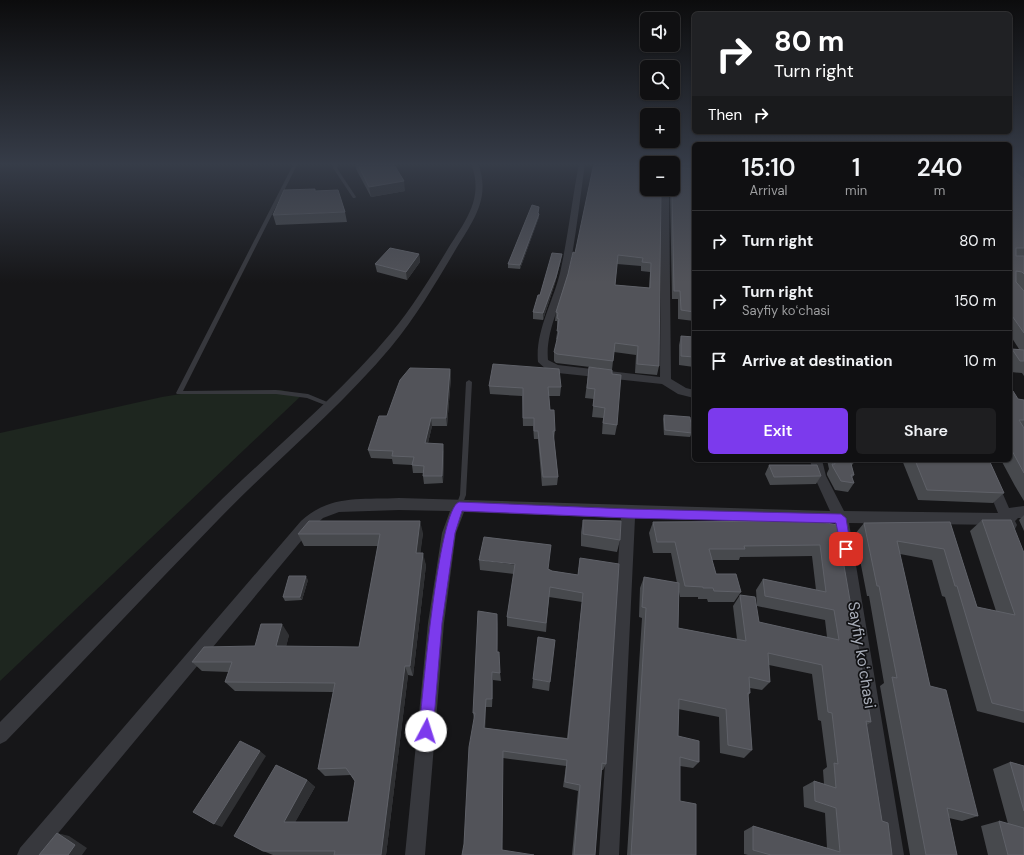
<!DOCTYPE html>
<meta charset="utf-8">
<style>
:root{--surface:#101012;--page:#1e1e20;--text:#f1f3f6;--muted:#9c9d9f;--line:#303032;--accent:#7c3aed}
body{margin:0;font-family:"DM Sans",sans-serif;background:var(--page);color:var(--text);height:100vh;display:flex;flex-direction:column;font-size:15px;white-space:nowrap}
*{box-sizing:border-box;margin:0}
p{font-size:13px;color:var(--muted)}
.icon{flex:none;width:22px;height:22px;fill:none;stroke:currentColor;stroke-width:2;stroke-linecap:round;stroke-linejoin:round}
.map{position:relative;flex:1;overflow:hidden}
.side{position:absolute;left:692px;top:142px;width:320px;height:320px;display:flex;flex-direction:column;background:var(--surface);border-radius:6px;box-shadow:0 1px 3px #0004,0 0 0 1px var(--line)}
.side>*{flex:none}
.guide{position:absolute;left:692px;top:12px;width:320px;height:122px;border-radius:6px;box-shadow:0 1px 3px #0004,0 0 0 1px var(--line);background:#202124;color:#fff;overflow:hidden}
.buttons{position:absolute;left:640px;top:12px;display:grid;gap:8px}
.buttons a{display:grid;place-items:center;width:40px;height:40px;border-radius:6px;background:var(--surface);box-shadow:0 1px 3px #0004,0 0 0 1px var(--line);font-size:20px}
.pin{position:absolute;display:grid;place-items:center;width:34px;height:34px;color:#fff;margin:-17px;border-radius:8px;box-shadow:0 2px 6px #0006}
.me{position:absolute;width:44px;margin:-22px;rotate:5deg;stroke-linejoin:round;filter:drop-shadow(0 0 3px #0008)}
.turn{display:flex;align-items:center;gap:14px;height:84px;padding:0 16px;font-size:18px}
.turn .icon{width:52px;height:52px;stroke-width:2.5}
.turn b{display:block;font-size:28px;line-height:34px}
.then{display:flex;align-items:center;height:38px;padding:0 16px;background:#0003;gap:8px;font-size:15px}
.eta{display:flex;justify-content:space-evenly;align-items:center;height:68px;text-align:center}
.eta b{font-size:24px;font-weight:600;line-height:28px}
.cta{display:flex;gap:8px;margin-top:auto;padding:8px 16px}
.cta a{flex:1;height:46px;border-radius:6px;background:var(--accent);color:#fff;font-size:16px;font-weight:600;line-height:46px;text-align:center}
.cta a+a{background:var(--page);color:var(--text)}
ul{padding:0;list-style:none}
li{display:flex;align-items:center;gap:12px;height:60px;padding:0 16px;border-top:1px solid var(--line)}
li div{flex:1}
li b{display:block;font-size:15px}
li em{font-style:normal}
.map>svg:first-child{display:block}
.green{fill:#1e261f}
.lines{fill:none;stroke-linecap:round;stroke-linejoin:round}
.service{fill:#37383d;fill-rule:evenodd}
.minor{fill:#37383d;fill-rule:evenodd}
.wall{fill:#47494d;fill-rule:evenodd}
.shaded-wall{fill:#2f3033}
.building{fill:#525359;stroke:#5f6168;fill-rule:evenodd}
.route{fill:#7c3aed;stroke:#51269a}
.labels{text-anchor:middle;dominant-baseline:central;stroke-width:3.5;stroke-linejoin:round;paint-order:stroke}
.near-street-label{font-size:16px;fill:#a8adb8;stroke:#111113}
</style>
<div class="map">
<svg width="1024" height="855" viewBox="0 0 1024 855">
<rect width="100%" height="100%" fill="#161618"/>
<path class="green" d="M281 390 302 395 0 681V433L162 397 199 391Z"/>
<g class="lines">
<path class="service" d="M294 163H298L183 391 276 390 308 394 332 404 333 405 330 407 307 398 276 394H177L176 393Z
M334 163H338L337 168 356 197 355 198H353L333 168Z
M469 380 472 382 466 495 461 508 459 509 457 508 456 506 460 495 466 382Z"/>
<path class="minor" d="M471 163H478C492 200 471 223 453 254 434 286 415 318 391 347 339 409 275 461 218 520 147 593 77 668 6 741L0 744V722C69 652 139 581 209 512 269 452 337 398 391 333 412 308 429 280 446 252 464 222 485 200 471 163Z
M579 163H585C580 199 576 236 569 272 563 300 545 331 548 360L558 365 660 377 661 189H669L671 379 686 388 694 390V398L678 394 662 384 558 373 547 370 538 362C535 332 553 302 560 273 568 237 572 200 579 163Z
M810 460H822L826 476 844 511 998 513 976 460H988L1009 508 1024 506V518H1018L1015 521 1017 525 1015 529 1010 531 1005 529 1003 525 849 523 904 855H884L835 523 635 518 619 855H599L621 518 464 512 456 533 444 623 425 855H405L428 623 442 533 450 511 399 510 339 512 323 518 311 529 40 855H17L20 848 301 521C331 494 361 500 399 498L830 511 814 476Z"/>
</g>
<path class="wall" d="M355 163H393L405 191 371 197 356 169Z
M647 163 659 366 657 375 635 373 636 355 614 352 612 370V374L617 425 615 435 602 434 603 418 592 417 594 399 585 398 589 367 607 369 556 363 554 361V352L557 340 556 339 558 327H557V321H555L556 312 568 274 575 253ZM617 264 641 266V271L650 272 649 288 615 285Z
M673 163H694V321L678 319V299H672L670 189H673Z
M1010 163H1024V376L1022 373 1011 372 1010 370V351L1012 349H1019L1010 335Z
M539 207 538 213 539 214V217L520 269 508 268V264Z
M345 212 347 222 276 225 273 215Z
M419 254 420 262 407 280 377 272 375 264Z
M561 260 555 283 543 320 533 319V312L540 295Z
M681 336 694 337V367L679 365V345Z
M450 369 451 377 447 426H432L428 443 444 452 443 483 424 484 423 476V473H413L412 465 393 464 392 459 371 458 368 450 387 416Z
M489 386 561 387 560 396H549L550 410 555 431 554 439 558 477 557 485 542 486 538 439H534L533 426H523L522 396 490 394Z
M1010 390 1018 399 1024 400V501L1015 486 1001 460H1010Z
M664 415 692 433 690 437 664 435 663 419Z
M827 460H856L852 465H851L854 475 852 478 854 483 848 492 835 490 827 475V473L829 469Z
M902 460H989L1004 493 993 503 918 500Z
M769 465 821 476 816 484 770 485 765 474Z
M1024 515V531L1019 520Z
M583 520 620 540 617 552 581 546V532Z
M982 520 1024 553V723L977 711 945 597 942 596 932 560 900 554 930 686 978 816 962 821 949 818 957 855H910L880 686 884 683 869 596H867L855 534 864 523 950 522 977 607 996 611 970 531Z
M817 521 871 722 867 725 882 821 892 855H748L744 854V831L753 826 827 848 825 813 804 807 803 787 814 781 824 784 823 770 827 767 821 721 818 720 812 674 769 665 770 682 762 690 750 688V693L748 696 752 750 744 758 720 753 719 717 678 709V736L699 762 693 768 680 766V801L696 855H627L642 618 639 617 640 588 644 577 677 583 671 553H653L649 533 653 522ZM812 556 816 590 763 579 756 590 757 606 825 620 827 637 759 622 740 595 733 606 737 639 678 628 679 592 680 597H698V599H707L708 602H734L741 592 716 574 712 560H739L740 557Z
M423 533 420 553 426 565 413 676 408 675 386 855H273L263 851 307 780 315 787 295 822H348L355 781 351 775 325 776 318 769 333 692 235 691 225 682 229 672 202 671 192 662 255 646 289 635 286 646 359 647 378 546H304L298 534Z
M580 558 606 764 603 770H601L595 855H572L578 791 563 787 566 766 503 758 464 844 474 719 473 713 498 624 497 652 500 673 501 681 493 680 492 707H486L485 728 567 738 582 602 549 597 546 632 507 626V617L514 574 480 570 479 560 548 569 552 571 578 575Z
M308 580 302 600 285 601 283 597Z
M533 679 550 682 549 691 532 688Z
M1010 762 1024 766V855H988L981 826 999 821 1008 824 993 769Z"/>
<path class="shaded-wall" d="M404 181 405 191 371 197 369 187Z
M539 214V217L520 269V265Z
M419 254 420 262 407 280 406 272Z
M562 254 561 260 555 283 543 320V313Z
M450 369 451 377 447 426 446 418Z
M431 418 432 426 426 451 425 443Z
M443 444 444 452 443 483 442 476Z
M420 521 423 533 419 565 416 553Z
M423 553 426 565 413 676 410 666Z
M306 576 308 580 302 600 300 597Z
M497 614 498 624 497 660Z
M282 624 289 635 284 656 276 646Z
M405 666 408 675 386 855H381Z
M492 672 493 680 492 707Z
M486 699V707L485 735 484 728Z
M260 751 266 756 222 827 214 824Z
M307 780 315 787 292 828 284 822Z
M57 833 69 836 87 848 82 855H68Z"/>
<path class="building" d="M357 163H393L404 181 369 187Z
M594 163H647V189H661L659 366 637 364 638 346 615 343 613 361 557 354 554 352 559 331H557L559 319 557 318 558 313 556 312 568 274 573 252 575 253ZM618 255 643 258 642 262 651 263 650 288 615 285Z
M673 163H675L673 167 694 169V312L681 310 680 291H674L672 189H673Z
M678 163H694V165Z
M1010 163H1024V171L1015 164V172L1024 179V248H1016V256H1024V274L1022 272 1016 271V282L1024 291V333L1010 313Z
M315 189V191L338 190 345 212 273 215 284 190Z
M532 205 539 207 538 213 539 214 520 265 508 264Z
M390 248 419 254 406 272 375 264Z
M552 253 562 254 556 277 543 313 533 312 538 295H540Z
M681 336 694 337V357L681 356Z
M1012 349 1024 350V361H1020Z
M493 364 559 369 561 387H548L550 410H554L555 431H553L558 477H543L538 431H534V418H523V388L489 386Z
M589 367 612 370V374L621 375 617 425 603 423 605 408 593 406 595 389 587 388Z
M410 368 450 369 446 418H431L425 443 443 444 442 476H423L424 466 412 465 414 457 392 456 393 451 368 450 379 416H387L400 380Z
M1010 390 1013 391 1018 399 1024 400V420H1019L1024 428V473L1010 447Z
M664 415 690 417 692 433 665 430Z
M834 460H850L854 475H851L854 483 841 481 833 467 832 464H835Z
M915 460H989L1004 493 927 490Z
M769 465H817L821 476 774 477Z
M583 520 621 521 620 540 583 534Z
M982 520H1011L1024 553V711L992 703 957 586H955L944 549 897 541 930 686 946 690 978 816 947 808 957 855H926L892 677 897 678 879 586H877L864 523 950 522 977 607 1015 615Z
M309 521H420L416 553H423L410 666H405L381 855H334L335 851H263L234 836 276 765 307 780 284 822H348L355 781 346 768 318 769 335 683 225 682 232 662H192L204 647 255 646 261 624H282L276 646 359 647 380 534H298Z
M817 521 837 525 871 722 866 721 882 821 888 823 892 855H771L753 850V826L840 852 836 808 815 801 814 781 836 788 834 763 838 764 832 713 828 712 822 665 768 653 770 682 749 677 750 693H748L752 750 728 745 726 709 679 699 678 736 699 741V762L680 757V801L696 804V855H631L646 608 642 607 644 577 679 583 678 628 746 641 740 595 755 597 759 622 839 640 834 610 765 596 763 579 826 592 820 545 744 546 745 549H709L716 574H736L741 592 714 591 713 588H703V587L685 586 675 542H657L653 522Z
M484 537 551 545 548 569 552 571 578 575 580 558 619 564 606 764 602 763 595 855H574L580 785 565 782 567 760 503 751 502 850 534 855H462L464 844 469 747 475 713H473L478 611 497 614V652H499L500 673 492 672V699H486L484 728 568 739 583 593 550 587 546 623 507 617 515 564 479 560Z
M289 576H306L300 597H283Z
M538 637 555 640 550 682 533 679Z
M240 741 260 751 214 824 193 812Z
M1010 762 1024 766V811Z
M999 821 1024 828V855H1008Z
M57 833 75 845 68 855H39Z"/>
<linearGradient id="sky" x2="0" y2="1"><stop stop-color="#0c0c0d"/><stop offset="0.58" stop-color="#363c48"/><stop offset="1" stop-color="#363c48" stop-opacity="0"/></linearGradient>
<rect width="1024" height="283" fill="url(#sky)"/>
<path class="route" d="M459 502 628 509 841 514 846 518 851 549 849 552 846 554 842 552 836 523 628 518 462 511 455 533 442 623 433 731 431 736 426 738 421 736 419 731C422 702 438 509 459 502Z"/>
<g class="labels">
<g class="near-street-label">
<text transform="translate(862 655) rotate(81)">Sayfiy koʻchasi</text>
</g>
</g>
</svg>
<div class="buttons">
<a><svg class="icon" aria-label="sound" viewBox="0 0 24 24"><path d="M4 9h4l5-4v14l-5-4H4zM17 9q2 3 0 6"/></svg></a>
<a><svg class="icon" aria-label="search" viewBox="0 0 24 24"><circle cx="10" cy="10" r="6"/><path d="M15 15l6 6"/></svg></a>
<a>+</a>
<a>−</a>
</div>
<div class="pin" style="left:846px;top:549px;background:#d93025"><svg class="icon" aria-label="arrive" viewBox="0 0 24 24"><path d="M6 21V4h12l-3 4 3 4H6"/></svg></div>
<svg class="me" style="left:426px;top:731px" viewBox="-20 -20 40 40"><circle r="19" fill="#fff"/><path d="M0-13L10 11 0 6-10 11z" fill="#7c3aed"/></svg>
<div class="guide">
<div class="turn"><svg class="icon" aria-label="right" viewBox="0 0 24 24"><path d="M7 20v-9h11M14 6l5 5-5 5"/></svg><div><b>80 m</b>Turn right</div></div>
<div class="then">Then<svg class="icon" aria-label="right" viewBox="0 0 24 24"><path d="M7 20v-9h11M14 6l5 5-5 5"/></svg></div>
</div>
<section class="side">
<div class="eta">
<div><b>15:10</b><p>Arrival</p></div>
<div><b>1</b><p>min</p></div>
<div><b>240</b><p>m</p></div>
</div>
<ul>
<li><svg class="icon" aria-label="right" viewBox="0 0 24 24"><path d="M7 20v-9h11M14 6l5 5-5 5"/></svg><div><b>Turn right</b></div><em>80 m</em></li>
<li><svg class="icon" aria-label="right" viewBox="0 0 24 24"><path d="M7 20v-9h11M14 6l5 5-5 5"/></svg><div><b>Turn right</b><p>Sayfiy koʻchasi</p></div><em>150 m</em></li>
<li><svg class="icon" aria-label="arrive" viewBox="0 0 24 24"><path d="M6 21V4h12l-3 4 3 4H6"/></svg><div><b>Arrive at destination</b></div><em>10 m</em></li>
</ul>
<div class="cta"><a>Exit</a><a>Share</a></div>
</section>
</div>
